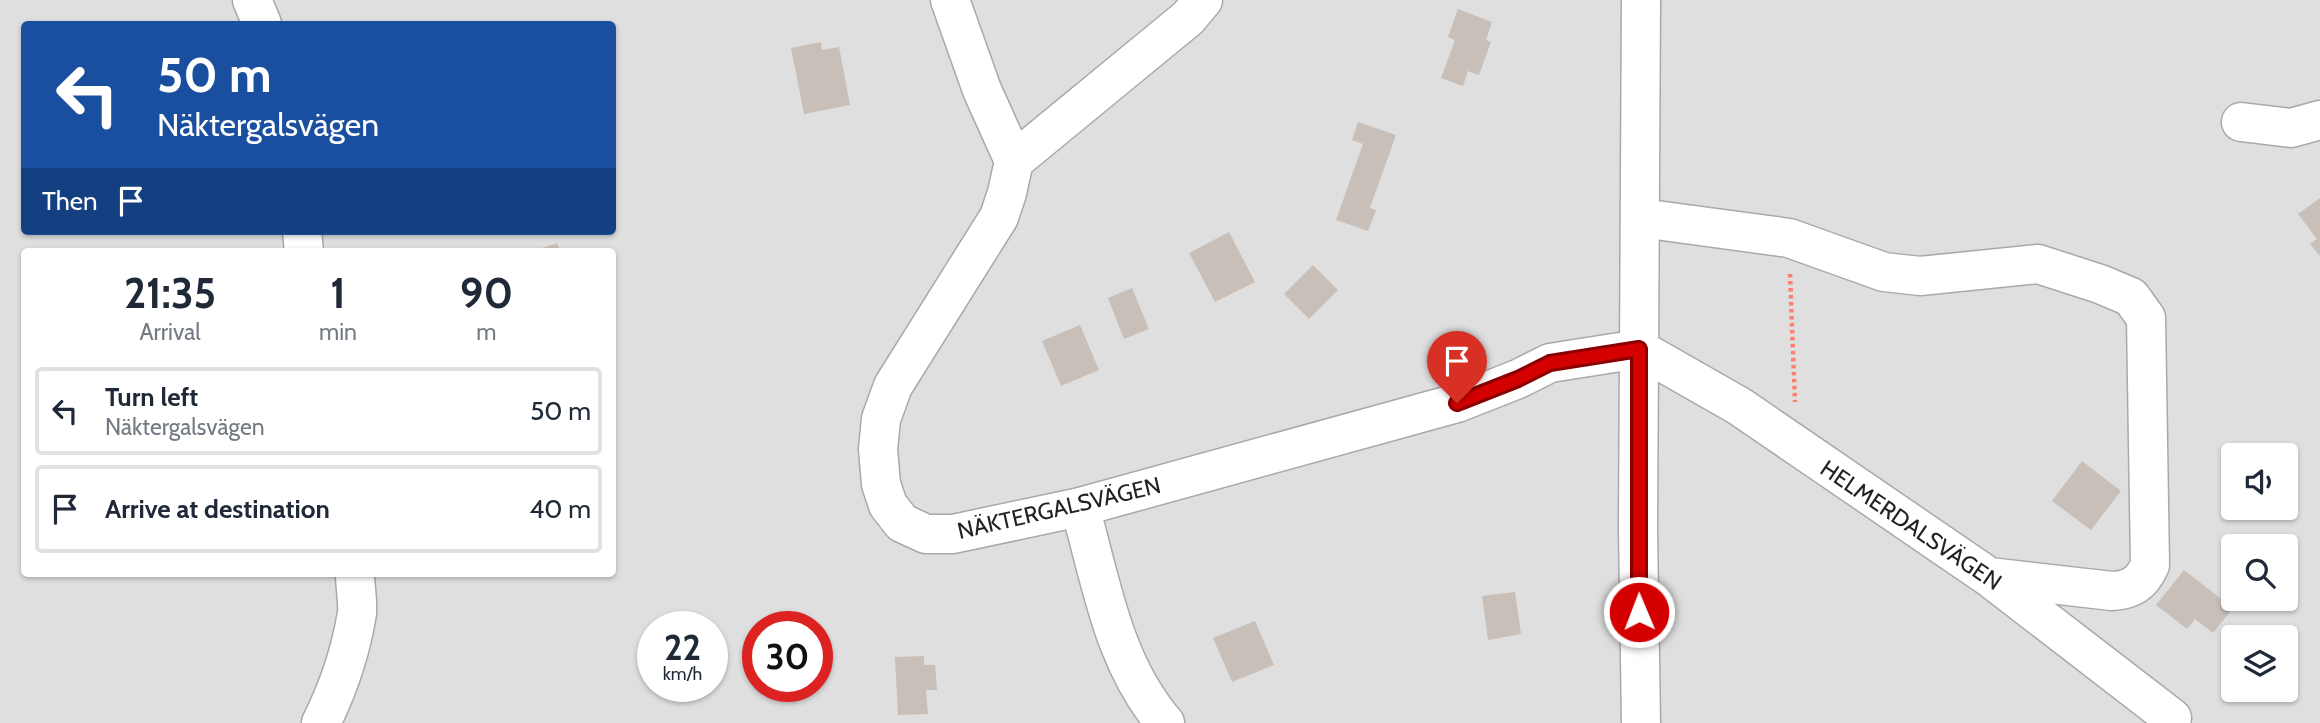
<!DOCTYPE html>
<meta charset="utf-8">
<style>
:root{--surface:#fff;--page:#f2f2f3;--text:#1f2937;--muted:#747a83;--line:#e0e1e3}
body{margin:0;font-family:Cabin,sans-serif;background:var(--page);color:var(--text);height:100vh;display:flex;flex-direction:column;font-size:26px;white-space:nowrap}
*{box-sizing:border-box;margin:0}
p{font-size:23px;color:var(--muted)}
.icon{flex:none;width:38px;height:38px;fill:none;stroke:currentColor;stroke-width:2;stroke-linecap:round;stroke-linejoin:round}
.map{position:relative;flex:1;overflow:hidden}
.side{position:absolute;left:21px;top:248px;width:595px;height:329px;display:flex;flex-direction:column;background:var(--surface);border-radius:7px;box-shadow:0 2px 5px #0004}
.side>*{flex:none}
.guide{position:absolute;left:21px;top:21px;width:595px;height:214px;border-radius:7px;box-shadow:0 2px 5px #0004;background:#1a4fa0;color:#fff;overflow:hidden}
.tools{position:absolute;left:2221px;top:443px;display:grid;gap:14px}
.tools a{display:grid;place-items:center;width:77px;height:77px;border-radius:7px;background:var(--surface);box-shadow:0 2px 5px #0004;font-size:35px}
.speed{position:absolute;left:637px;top:611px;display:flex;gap:14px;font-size:35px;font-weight:700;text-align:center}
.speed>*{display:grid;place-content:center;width:91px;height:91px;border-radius:50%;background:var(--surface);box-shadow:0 2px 5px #0004;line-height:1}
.speed small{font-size:18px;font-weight:400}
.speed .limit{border:10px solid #d22;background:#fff;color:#111}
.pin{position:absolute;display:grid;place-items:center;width:60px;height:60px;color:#fff;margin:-72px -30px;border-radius:50% 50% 50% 0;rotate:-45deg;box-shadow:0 0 7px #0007}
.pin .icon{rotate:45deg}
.me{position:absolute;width:77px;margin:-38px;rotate:359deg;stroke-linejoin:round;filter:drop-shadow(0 0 5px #0008)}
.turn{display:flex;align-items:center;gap:24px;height:147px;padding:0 21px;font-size:32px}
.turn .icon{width:91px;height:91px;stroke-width:2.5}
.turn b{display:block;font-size:49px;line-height:60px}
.then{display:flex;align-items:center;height:66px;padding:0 21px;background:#0003;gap:14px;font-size:26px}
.eta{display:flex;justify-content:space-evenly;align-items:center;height:119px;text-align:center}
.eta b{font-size:42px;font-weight:800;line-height:49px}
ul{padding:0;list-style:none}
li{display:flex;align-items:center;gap:21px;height:88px;margin:0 14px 10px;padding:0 7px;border:4px solid var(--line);border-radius:7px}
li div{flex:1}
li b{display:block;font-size:26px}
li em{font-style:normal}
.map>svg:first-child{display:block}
.residential{fill:#e0dfdf;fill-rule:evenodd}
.building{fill:#c7bfb8}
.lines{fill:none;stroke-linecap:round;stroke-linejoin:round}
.minor-casing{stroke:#a9a9a9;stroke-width:41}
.path{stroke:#fa8072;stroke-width:4.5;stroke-dasharray:3.5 3.5;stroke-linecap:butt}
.minor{stroke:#fff;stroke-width:38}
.route-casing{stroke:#8a0000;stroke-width:18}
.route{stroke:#d40000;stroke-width:12}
.labels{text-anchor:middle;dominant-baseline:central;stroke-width:7;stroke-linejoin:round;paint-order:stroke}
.street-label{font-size:23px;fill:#222;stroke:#fff}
</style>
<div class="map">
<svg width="2320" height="723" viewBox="0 0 2320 723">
<rect width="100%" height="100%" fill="#f2efe9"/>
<path class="residential" d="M0 0H2320V723H0ZM24 24H612V231H24ZM24 252H612V574H24ZM2233 455H2286V508H2233ZM2233 546H2286V598H2233ZM653 626H712V686H653ZM758 626H817V686H758ZM2233 637H2286V690H2233Z"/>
<path class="building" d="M1458 9 1492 22 1486 40 1491 42 1479 75 1468 71 1463 86 1441 78 1455 40 1448 37Z
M821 42 822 50 839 47 850 105 804 114 791 48Z
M1358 122 1396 135 1370 208 1376 210 1368 231 1336 220 1363 144 1352 140Z
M2320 198V256L2310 244 2317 239 2298 214Z
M1229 232 1255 282 1215 302 1189 253Z
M557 243 561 252H532Z
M1313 265 1338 290 1309 319 1284 294Z
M1132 288 1149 329 1124 339 1108 298Z
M1080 325 1099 370 1061 386 1042 341Z
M2082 461 2121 491 2091 530 2052 501Z
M2184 570 2233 608 2213 633 2195 619 2187 629 2156 605Z
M1515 592 1521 634 1488 640 1482 596Z
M1255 621 1274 665 1232 682 1213 638Z
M924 656V665H935L937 690H926L928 714 898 715 895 657Z"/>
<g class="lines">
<g class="minor-casing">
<path id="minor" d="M252 0 262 24
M950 0 982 90 1014 161
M1203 0 1188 18 1014 161 1007 193 999 217 893 386 881 419 878 449 881 484 888 505 902 523 926 534H953L1080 507 1457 403 1518 379 1550 363 1639 349 1739 406 1989 577 2172 718
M2241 122 2291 128 2320 120
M1641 218 1789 238 1884 272 1920 276 2038 264 2100 284 2131 297 2146 318 2150 565C2142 583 2132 590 2112 591L1990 577
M302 231 304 252
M1080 507C1101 581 1113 663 1165 723
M321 723C338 689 351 650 357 613 358 601 355 586 355 574
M1641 723 1638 529 1641 0"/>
</g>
<path class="path" d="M1790 274 1795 402"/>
<use href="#minor" class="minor"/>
</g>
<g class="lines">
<g class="route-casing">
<path id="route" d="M1457 403 1518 379 1550 363 1639 349V612"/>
</g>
<use href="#route" class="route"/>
</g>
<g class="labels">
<g class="street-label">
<text transform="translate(1059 508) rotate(-13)">NÄKTERGALSVÄGEN</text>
<text transform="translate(1911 525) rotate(34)">HELMERDALSVÄGEN</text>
</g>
</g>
</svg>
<div class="tools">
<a><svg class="icon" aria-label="sound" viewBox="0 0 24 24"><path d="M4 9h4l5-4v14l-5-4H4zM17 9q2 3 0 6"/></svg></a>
<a><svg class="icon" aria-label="search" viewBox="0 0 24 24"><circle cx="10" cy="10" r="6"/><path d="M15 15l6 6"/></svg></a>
<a><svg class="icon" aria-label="layers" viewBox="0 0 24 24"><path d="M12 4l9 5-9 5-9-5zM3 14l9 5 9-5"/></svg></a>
</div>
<div class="speed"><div>22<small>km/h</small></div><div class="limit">30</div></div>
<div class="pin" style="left:1457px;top:403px;background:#d93025"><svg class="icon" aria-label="arrive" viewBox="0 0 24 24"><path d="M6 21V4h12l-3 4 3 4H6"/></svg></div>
<svg class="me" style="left:1639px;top:612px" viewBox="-20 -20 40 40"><circle r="17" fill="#d40000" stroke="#fff" stroke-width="3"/><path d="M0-11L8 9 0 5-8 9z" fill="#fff"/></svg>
<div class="guide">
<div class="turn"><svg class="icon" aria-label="left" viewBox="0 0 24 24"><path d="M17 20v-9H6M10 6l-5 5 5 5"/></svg><div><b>50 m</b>Näktergalsvägen</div></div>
<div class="then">Then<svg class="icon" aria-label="arrive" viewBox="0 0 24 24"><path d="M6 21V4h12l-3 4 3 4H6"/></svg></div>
</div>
<section class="side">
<div class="eta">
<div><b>21:35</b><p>Arrival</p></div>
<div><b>1</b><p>min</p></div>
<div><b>90</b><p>m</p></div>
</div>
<ul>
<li><svg class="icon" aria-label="left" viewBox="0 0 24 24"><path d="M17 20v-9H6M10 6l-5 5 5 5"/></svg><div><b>Turn left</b><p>Näktergalsvägen</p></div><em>50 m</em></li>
<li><svg class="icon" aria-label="arrive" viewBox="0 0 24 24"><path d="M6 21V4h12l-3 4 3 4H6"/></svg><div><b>Arrive at destination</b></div><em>40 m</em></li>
</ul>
</section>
</div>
